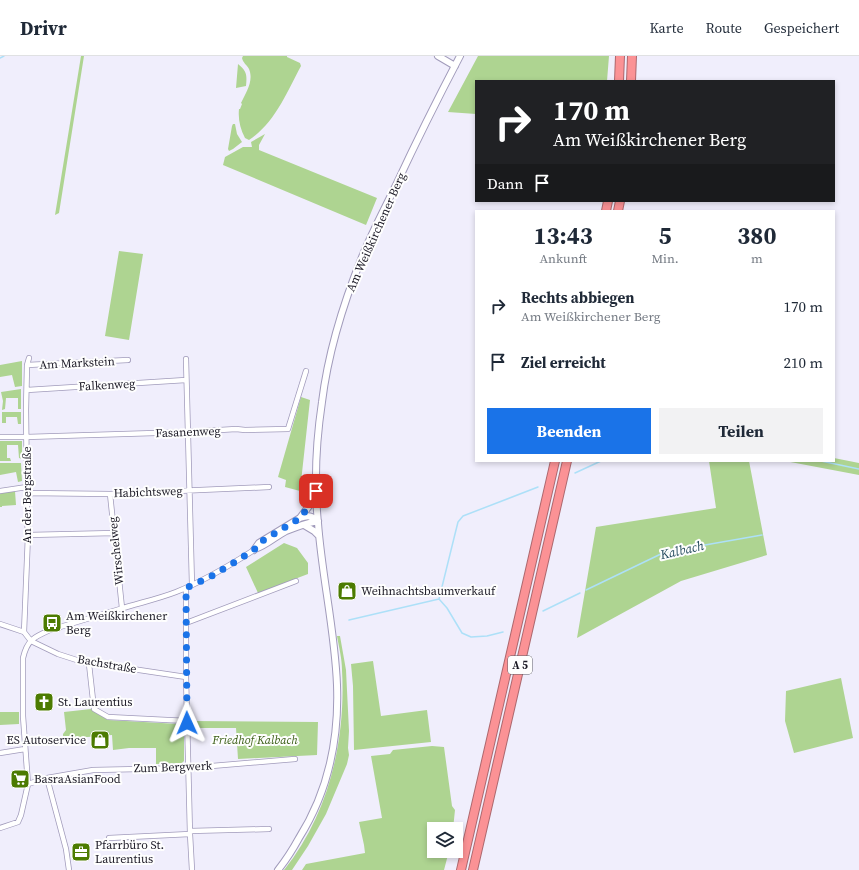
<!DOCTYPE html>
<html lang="de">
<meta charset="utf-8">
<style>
:root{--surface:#fff;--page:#f2f2f3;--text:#1f2937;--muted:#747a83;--line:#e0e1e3;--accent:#1a73e8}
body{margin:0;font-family:"Source Serif 4",serif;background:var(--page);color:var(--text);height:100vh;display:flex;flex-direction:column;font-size:15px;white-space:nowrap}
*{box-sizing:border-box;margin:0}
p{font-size:13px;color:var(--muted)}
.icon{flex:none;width:22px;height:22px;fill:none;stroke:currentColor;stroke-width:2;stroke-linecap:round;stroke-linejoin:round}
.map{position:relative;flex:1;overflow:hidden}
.panel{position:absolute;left:475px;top:154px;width:360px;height:252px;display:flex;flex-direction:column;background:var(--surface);border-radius:0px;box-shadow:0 2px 6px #0003}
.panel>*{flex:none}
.guide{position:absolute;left:475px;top:24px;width:360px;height:122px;border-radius:0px;box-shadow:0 2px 6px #0003;background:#202124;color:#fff;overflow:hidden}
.buttons{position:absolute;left:427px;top:766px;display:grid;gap:8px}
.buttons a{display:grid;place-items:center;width:36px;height:36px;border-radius:0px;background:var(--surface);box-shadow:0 2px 6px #0003;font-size:20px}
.pin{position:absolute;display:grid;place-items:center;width:34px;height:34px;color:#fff;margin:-17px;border-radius:8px;box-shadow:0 2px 6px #0006}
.me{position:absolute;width:44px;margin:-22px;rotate:359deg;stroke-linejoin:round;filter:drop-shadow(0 0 3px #0008)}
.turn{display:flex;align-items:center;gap:14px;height:84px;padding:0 12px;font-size:18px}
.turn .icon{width:52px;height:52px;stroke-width:2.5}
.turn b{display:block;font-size:28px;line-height:34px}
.then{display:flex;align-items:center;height:38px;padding:0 12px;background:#0003;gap:8px;font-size:15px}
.eta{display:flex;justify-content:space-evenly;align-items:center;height:68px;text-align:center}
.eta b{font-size:24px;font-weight:700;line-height:28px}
.button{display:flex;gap:8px;margin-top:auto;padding:8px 12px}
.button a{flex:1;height:46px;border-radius:0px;background:var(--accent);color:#fff;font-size:16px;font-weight:700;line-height:46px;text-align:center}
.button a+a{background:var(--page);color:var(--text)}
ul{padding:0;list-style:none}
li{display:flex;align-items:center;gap:12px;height:56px;padding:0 12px}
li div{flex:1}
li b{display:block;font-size:15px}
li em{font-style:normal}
header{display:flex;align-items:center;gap:24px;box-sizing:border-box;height:56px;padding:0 20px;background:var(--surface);border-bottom:1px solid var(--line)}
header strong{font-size:19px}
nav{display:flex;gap:22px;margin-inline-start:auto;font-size:14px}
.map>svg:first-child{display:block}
.green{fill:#aed491}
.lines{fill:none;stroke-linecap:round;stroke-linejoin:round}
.stream{stroke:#ade0f8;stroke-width:1.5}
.street-casing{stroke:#a19bbb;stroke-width:6}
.secondary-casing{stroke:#a19bbb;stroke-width:8}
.highway-casing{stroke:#ad686e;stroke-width:10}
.street{stroke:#fff;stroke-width:4.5}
.secondary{stroke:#fff;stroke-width:6}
.highway{stroke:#fb9295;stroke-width:8}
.route{stroke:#1a73e8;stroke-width:7;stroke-dasharray:0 12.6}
.labels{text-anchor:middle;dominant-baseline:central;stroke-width:4;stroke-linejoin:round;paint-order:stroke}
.shield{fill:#fefefe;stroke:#5f5e66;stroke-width:1}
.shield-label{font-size:11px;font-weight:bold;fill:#1b1925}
.street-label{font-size:12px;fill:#1b1925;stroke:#fefefe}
.poi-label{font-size:12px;fill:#1b1925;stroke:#fefefe;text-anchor:start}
.park-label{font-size:12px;font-style:italic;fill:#3a5d15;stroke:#fefefe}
.water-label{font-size:13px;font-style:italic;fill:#244b5d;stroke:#fefefe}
</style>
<header>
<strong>Drivr</strong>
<nav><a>Karte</a><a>Route</a><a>Gespeichert</a></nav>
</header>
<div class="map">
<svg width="859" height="814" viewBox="0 0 859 814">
<rect width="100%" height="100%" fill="#f0eefc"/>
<path class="green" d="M81 0H84L59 157 55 159Z
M243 0H287V1L300 7 301 10C287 36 275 67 249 84L245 82C240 72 238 63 239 53H240L242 48 241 47C246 36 254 25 249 13 247 9 243 7 242 2Z
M478 0H609L607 25H476V58L448 56Z
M238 8C247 15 247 19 246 30L236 32Z
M233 68H235L237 78 242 86 233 93 229 95 228 93 232 70Z
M265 78 259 89V94L377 142 366 169 223 109 225 101 243 91H252L251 86Z
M119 195 143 198 129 284 105 280Z
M22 305V330L15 331 12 319 0 321V309Z
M21 333V353H18V342H6L5 353 2 354 3 345 1 336Z
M301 341 310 344 300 435 285 431 286 424 278 421Z
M2 356H21V368H18L17 361H6V367H2Z
M0 385H22V403L19 402 18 389H7V402H10L11 405H0Z
M834 402 859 407V419L785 405H834Z
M709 405H749L767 499 681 525 577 582 596 471 716 452Z
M0 407H21L22 425 18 426 16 416 0 419Z
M15 435 16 449 2 450V451H0V437Z
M284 487 297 492 308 507V518L258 537 246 511Z
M337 580H340L346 614 349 675 348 692 349 699 347 708 326 758 308 790 292 814H284C329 758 346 684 342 614 342 603 339 591 337 580Z
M373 605 381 660 427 654 431 686 354 694 353 630 351 608Z
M841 622 853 682 794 697 785 665 786 635Z
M91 653 108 664 179 668 184 674V705L182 707 156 708V692H129L113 694 112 679 63 683V678L66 674 64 656Z
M0 656H19V668L0 669Z
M192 665 318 666 317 699 238 703 236 672H192Z
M432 690 444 691 452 750 455 754 453 773H434V795H449L444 814H302L306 808 365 797 364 789 359 766 382 762 371 700 390 698 393 694Z"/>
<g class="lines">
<path class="stream" d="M0 2 4 0
M821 405 859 413
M575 417 601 405
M586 534 665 496 762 479
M439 543 447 552 462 577 471 581 487 580 503 576
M543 555 580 537
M349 564 439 543 455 478 458 466 463 460 538 431"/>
<g class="street-casing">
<path id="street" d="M186 303 192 529
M27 309 128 304
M27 334 186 324
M0 381H26L188 376 236 373 245 374 288 373 306 315
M0 435 27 431
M27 437 110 438 269 431
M110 438 122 552
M28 479 115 477
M186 532V621L190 778 192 814
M186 567 296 525
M0 568 24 576 31 585 58 598 89 608H99L186 621
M24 576 28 479 27 460V437L26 354 27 309 29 302
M89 608 94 653 108 661 187 665
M0 697 25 693
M47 722 66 793 69 814
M28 728 47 722 93 714 188 712 295 703
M0 772 18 766 21 759 28 728 23 660V602C27 584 34 581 50 574 73 567 97 560 120 553 139 547 158 543 176 536 204 525 229 510 254 494
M190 775 269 773
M109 782 190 778"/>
</g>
<g class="secondary-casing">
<path id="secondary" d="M438 0 455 10
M300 462 309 450 316 436
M304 469 314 475 319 480
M255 493C267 489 276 480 286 475 296 471 307 467 318 465
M254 494 259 487 300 462C309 459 311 460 318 465
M278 814C286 804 293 793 299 782 328 736 339 682 337 629 335 575 322 521 318 467 314 427 316 386 322 346 328 297 343 248 362 201 372 176 385 152 397 127 417 84 438 42 460 0"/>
</g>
<g class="highway-casing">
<path id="highway" d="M619 25 620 0
M631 25 632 0
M606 155 608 145
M618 155 620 145
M461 814 555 405
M473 814 567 405"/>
</g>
<use href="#street" class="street"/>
<use href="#secondary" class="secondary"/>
<use href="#highway" class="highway"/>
</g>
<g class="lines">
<path class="route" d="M187 667 186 532 210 521 235 506 254 494 259 487 300 462 309 450 316 435"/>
</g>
<defs>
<g id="shop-square" transform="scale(1)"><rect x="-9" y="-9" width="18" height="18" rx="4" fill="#4c7b01" stroke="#fefefe"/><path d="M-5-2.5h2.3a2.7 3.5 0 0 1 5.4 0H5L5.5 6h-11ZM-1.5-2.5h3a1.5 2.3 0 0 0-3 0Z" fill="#fff"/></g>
<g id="bus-square" transform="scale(1)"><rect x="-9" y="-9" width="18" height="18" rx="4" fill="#4c7b01" stroke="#fefefe"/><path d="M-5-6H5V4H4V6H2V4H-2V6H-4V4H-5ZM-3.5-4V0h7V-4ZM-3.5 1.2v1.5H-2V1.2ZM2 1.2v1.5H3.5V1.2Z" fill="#fff"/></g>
<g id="church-square" transform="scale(1)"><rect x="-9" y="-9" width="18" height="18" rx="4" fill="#4c7b01" stroke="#fefefe"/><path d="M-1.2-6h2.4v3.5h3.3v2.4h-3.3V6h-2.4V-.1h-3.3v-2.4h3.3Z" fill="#fff"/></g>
<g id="supermarket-square" transform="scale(1)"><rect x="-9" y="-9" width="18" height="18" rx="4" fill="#4c7b01" stroke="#fefefe"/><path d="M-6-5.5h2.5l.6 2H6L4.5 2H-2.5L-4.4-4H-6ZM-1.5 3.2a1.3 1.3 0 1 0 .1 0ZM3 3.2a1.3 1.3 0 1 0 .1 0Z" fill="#fff"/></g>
<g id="office-square" transform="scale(1)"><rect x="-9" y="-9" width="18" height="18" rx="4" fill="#4c7b01" stroke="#fefefe"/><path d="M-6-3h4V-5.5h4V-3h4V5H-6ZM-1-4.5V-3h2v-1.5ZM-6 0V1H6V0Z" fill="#fff"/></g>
</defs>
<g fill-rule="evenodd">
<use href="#shop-square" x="347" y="535"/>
<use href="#bus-square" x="52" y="567"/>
<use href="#church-square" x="44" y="646"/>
<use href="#shop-square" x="100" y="684"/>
<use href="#supermarket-square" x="20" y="723"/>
<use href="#office-square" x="81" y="796"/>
</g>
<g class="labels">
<rect class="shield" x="508" y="600" width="24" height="18" rx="3"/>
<g class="shield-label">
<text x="520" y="609">A 5</text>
</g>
<g class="street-label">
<text transform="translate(376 176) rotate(-66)">Am Weißkirchener Berg</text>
<text transform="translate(77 307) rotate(-3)">Am Markstein</text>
<text transform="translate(107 329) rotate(-3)">Falkenweg</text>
<text transform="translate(188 376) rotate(-2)">Fasanenweg</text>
<text transform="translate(148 436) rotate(-2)">Habichtsweg</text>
<text transform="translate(27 439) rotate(-90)">An der Bergstraße</text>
<text transform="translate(116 495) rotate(-96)">Wirschelweg</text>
<text transform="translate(107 608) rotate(10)">Bachstraße</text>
<text transform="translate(173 711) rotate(-2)">Zum Bergwerk</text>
</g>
<g class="poi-label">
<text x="361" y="535">Weihnachtsbaumverkauf</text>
<text x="66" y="560">Am Weißkirchener<tspan x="66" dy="14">Berg</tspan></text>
<text x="58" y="646">St. Laurentius</text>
<text x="86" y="684" text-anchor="end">ES Autoservice</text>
<text x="34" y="723">BasraAsianFood</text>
<text x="95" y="789">Pfarrbüro St.<tspan x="95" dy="14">Laurentius</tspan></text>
</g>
<g class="park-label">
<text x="255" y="684">Friedhof Kalbach</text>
</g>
<g class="water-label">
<text transform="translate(682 494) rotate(-13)">Kalbach</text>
</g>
</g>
</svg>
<div class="buttons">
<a><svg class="icon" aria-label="layers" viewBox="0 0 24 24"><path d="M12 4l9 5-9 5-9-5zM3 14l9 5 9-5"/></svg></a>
</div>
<div class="pin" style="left:316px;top:435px;background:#d93025"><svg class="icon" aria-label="arrive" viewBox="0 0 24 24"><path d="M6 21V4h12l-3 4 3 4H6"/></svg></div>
<svg class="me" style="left:187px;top:667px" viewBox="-20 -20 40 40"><path d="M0-17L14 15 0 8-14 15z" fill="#1a73e8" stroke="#fff" stroke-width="4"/></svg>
<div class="guide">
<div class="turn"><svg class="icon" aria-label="right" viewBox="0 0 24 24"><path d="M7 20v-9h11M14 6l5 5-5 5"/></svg><div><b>170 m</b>Am Weißkirchener Berg</div></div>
<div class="then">Dann<svg class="icon" aria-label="arrive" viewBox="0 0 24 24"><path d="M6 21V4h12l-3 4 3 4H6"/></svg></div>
</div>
<section class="panel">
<div class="eta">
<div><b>13:43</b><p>Ankunft</p></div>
<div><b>5</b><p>Min.</p></div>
<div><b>380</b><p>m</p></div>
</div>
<ul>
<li><svg class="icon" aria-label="right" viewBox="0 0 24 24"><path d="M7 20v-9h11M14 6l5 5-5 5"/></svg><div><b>Rechts abbiegen</b><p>Am Weißkirchener Berg</p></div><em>170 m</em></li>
<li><svg class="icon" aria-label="arrive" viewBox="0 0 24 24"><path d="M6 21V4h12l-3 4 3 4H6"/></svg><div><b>Ziel erreicht</b></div><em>210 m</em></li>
</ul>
<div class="button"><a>Beenden</a><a>Teilen</a></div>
</section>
</div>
